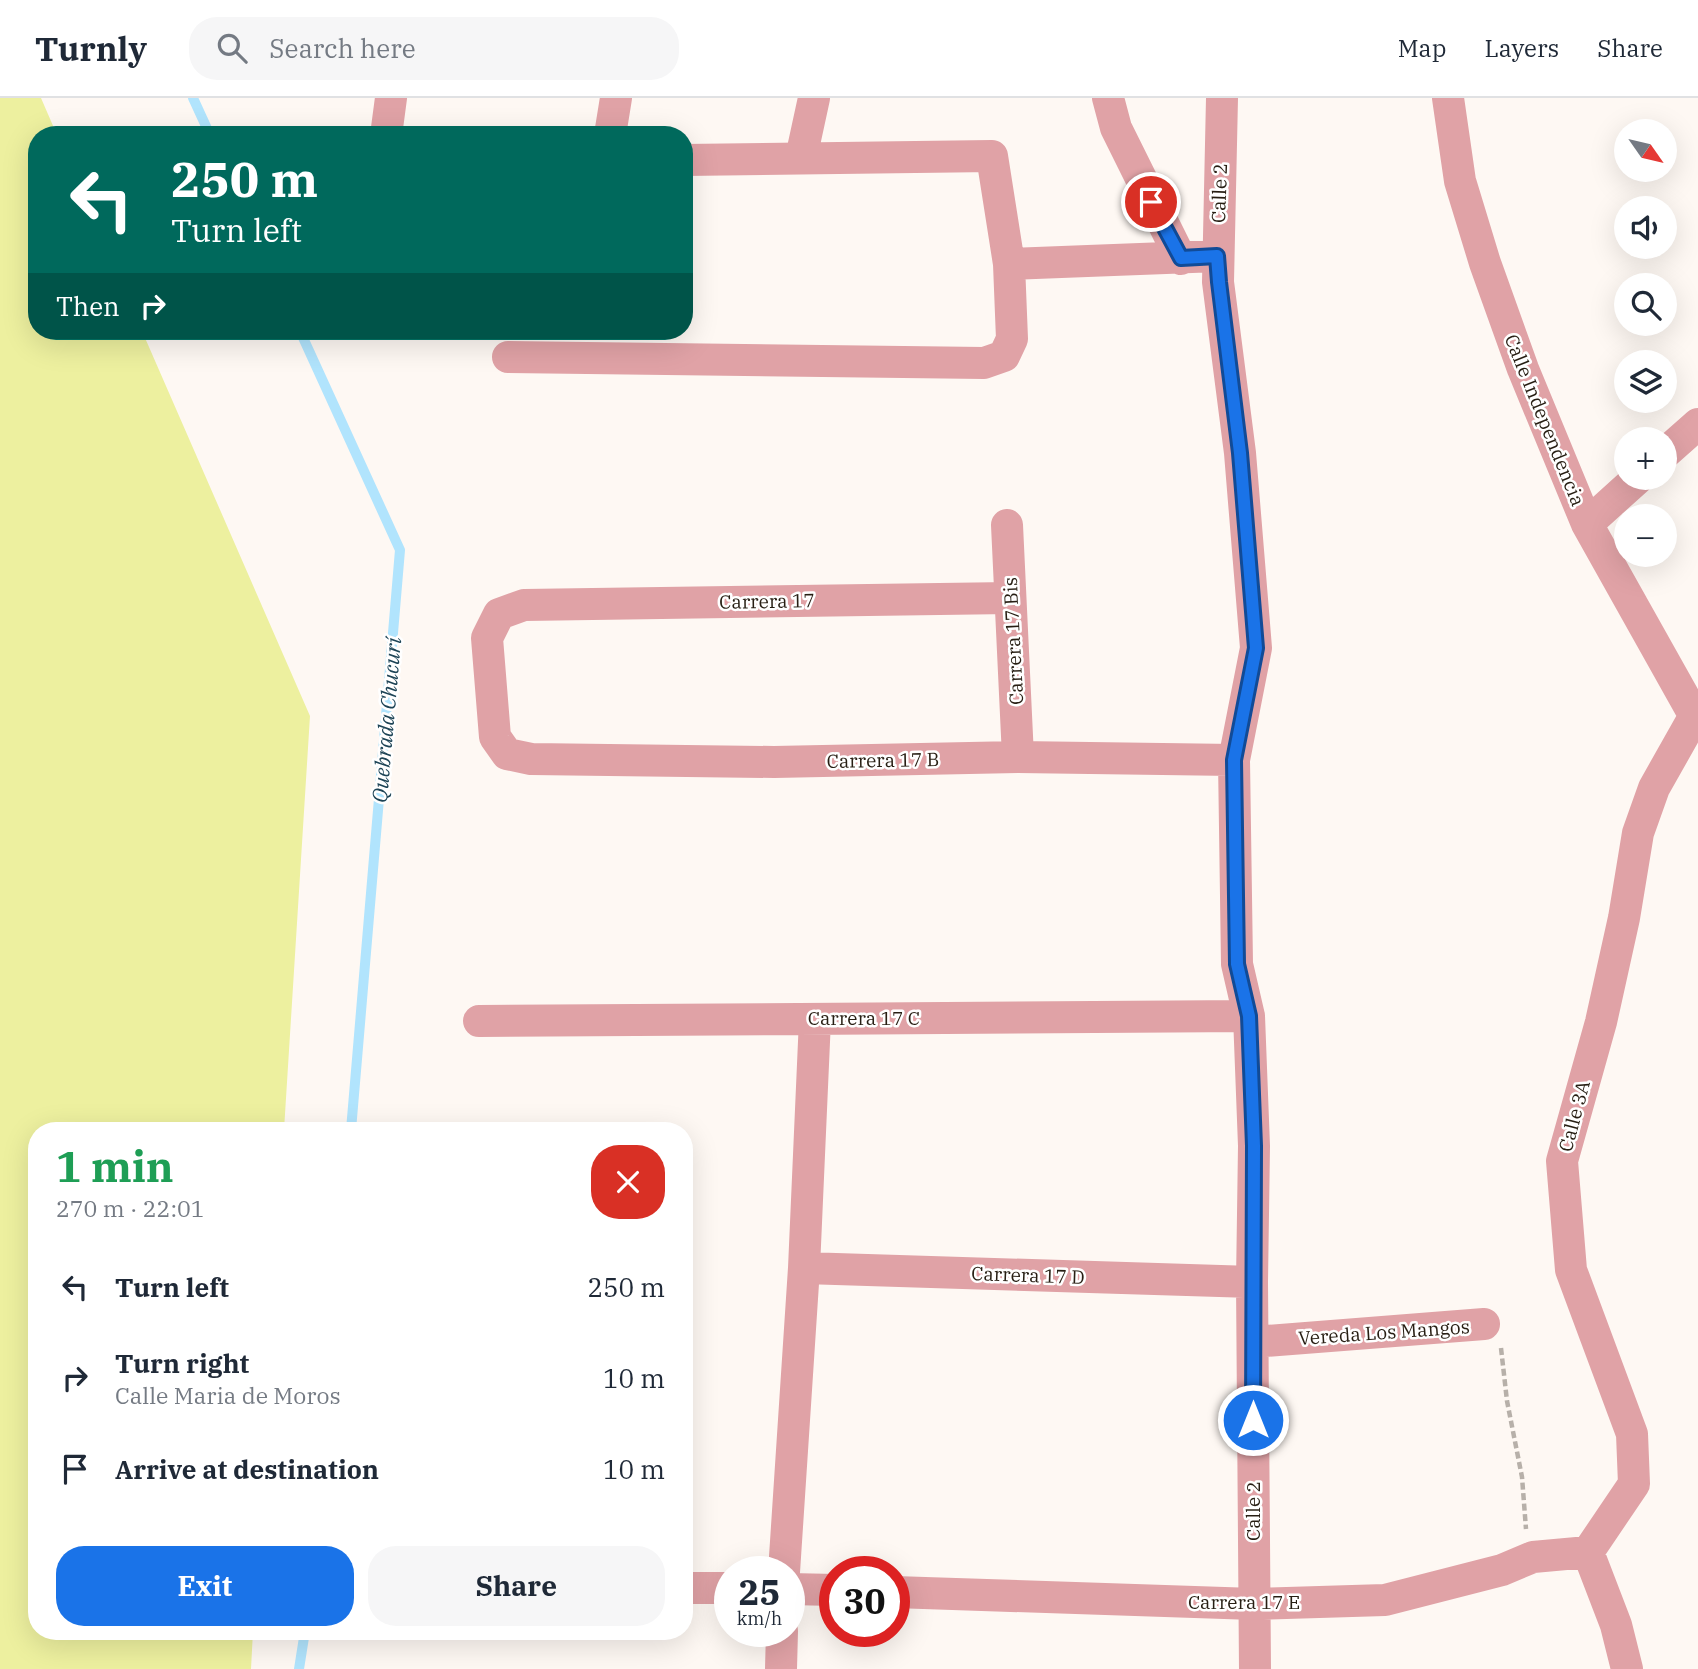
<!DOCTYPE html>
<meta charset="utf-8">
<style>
:root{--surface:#fff;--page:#f6f6f7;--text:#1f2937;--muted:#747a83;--line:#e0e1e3;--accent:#1a73e8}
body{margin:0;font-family:"IBM Plex Serif",serif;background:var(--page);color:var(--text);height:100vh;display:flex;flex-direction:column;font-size:26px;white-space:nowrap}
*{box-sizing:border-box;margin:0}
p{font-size:23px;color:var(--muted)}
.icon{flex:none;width:38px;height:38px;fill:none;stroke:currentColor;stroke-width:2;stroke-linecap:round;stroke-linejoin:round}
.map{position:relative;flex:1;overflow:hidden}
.details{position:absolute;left:28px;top:1024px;width:665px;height:518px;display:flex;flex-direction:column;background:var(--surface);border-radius:28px;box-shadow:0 7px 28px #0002}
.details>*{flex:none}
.hud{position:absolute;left:28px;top:28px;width:665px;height:214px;border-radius:28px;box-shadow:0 7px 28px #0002;background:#00695c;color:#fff;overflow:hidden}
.needle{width:46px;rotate:124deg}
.controls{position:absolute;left:1614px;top:21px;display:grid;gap:14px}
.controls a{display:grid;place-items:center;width:63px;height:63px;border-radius:50%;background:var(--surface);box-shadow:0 7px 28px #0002;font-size:35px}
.speed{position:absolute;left:714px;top:1458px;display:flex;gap:14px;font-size:35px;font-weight:700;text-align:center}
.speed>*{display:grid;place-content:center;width:91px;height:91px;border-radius:50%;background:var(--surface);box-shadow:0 7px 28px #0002;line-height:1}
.speed small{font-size:18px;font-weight:400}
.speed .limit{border:10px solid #d22;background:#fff;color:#111}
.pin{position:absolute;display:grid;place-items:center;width:60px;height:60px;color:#fff;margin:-30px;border:4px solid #fff;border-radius:50%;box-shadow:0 2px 7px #0007}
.me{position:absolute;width:77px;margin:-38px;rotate:0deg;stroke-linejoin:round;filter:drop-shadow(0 0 5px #0008)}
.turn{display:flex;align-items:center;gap:24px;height:147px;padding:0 28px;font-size:32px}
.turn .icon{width:91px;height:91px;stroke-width:2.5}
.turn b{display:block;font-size:49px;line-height:60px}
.then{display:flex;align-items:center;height:66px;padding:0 28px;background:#0003;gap:14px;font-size:26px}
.round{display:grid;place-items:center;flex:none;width:74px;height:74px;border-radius:28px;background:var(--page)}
.summary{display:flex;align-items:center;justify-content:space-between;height:119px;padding:0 28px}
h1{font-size:42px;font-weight:700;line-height:52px;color:#1e9e55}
.action{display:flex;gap:14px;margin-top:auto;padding:14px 28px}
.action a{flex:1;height:80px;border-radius:28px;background:var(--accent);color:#fff;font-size:28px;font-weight:700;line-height:80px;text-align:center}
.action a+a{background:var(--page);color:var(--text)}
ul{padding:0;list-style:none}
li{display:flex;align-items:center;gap:21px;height:91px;padding:0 28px}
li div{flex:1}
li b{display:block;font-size:26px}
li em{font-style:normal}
header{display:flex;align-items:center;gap:42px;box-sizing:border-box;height:98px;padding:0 35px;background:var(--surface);border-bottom:2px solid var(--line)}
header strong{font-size:33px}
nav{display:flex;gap:38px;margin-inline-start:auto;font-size:24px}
.search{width:490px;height:63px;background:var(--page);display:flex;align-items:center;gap:18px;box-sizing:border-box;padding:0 24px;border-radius:28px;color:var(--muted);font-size:26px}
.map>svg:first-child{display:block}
.green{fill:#edf09f}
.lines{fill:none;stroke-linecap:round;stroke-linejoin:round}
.stream{stroke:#b1e4fd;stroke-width:10}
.path{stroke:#b7b0a9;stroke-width:4.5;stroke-dasharray:7 3.5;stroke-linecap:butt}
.minor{stroke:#e0a2a6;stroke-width:32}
.route-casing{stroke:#114b97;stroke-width:18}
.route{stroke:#1a73e8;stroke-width:12}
.labels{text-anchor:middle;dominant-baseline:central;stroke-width:5;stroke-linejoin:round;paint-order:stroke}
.street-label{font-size:19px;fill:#271e13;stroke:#fff}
.water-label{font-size:21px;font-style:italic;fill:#1d4456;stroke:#fff}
</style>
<header>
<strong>Turnly</strong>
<div class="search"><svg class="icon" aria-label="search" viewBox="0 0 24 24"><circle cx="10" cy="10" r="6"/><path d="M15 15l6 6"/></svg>Search here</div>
<nav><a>Map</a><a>Layers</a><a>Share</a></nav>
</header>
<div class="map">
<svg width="1698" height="1571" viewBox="0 0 1698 1571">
<rect width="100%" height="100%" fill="#fef8f3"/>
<path class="green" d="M0 0H41L57 37H37V233H142L310 618 284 1032H37V1533H253L251 1571H0Z"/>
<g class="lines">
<path class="stream" d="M193 0 210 37
M300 233 400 452 351 1032
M299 1571 305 1533"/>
<path class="path" d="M1501 1250 1507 1303 1522 1379 1526 1431"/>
<path class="minor" d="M1108 0 1116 30 1181 161
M1222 0 1218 184 1240 355 1256 550 1234 662 1237 866 1249 918 1254 1048 1252 1184 1255 1571
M1448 0 1460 83 1485 165 1523 271 1587 426 1698 624
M387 30 391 0
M610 37 616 0
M801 60 814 0
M684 62 992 58 1009 166
M508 259 984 265 1004 258 1012 241 1009 166 1218 158
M1664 356 1698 326
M1587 426 1638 380
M1007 427 1018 659
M1010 500 524 507 499 516 487 540 495 639 507 656 531 661 774 664 1018 659 1234 662
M479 923 1249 918
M804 1170 1252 1184
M1253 1244 1484 1226
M1588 1454 1634 1386 1632 1336 1571 1172 1562 1063 1601 924 1624 820 1638 735 1654 690 1694 619
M1588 1454 1616 1527 1627 1571
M784 1474 804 1170 815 921
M684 1490H730
M789 1491 835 1492
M894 1494 1254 1506 1385 1502 1502 1472 1533 1459 1588 1454
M781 1571 782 1533"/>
</g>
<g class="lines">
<g class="route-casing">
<path id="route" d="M1151 104 1181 160 1217 158 1219 184 1240 355 1256 550 1234 662 1237 866 1249 918 1254 1048 1253 1322"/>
</g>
<use href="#route" class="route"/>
</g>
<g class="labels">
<g class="street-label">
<text transform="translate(1219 95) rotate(-88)">Calle 2</text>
<text transform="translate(1545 322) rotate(68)">Calle Independencia</text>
<text transform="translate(767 503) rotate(-1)">Carrera 17</text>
<text transform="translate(1013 543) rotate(-93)">Carrera 17 Bis</text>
<text transform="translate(883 662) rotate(-1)">Carrera 17 B</text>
<text x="864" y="920">Carrera 17 C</text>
<text transform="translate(1574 1018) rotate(-75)">Calle 3A</text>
<text transform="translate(1028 1177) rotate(2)">Carrera 17 D</text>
<text transform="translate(1384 1234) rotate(-4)">Vereda Los Mangos</text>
<text transform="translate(1253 1413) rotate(-90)">Calle 2</text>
<text x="1244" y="1504">Carrera 17 E</text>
</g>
<g class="water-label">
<text transform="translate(386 622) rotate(-85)">Quebrada Chucurí</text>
</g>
</g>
</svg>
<div class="controls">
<a><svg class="needle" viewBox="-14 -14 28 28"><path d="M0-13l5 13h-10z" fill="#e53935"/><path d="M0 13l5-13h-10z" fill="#747a83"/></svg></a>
<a><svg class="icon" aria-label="sound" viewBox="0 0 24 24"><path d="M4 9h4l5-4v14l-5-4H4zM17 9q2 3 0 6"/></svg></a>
<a><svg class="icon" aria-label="search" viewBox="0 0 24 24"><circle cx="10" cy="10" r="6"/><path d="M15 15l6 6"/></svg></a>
<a><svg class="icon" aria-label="layers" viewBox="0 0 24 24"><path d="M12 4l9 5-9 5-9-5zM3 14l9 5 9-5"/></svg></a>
<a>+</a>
<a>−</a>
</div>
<div class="speed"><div>25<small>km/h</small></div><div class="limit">30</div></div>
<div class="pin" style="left:1151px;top:104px;background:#d93025"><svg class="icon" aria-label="arrive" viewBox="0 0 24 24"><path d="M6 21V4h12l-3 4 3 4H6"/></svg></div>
<svg class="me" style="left:1253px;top:1322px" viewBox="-20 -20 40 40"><circle r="17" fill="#1a73e8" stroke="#fff" stroke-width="3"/><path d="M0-11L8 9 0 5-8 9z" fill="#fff"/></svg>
<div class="hud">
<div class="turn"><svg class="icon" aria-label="left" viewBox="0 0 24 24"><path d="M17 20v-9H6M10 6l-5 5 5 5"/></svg><div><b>250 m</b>Turn left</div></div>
<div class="then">Then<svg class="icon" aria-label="right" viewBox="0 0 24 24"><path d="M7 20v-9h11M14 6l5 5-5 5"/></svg></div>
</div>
<section class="details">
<div class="summary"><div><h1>1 min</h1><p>270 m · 22:01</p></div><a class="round" style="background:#d93025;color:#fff"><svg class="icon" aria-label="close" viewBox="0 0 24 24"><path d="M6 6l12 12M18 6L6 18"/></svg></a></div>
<ul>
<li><svg class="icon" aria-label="left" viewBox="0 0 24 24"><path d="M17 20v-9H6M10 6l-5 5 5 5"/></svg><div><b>Turn left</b></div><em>250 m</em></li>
<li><svg class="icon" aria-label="right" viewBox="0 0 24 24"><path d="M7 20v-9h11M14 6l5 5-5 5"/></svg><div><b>Turn right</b><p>Calle Maria de Moros</p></div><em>10 m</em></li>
<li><svg class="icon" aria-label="arrive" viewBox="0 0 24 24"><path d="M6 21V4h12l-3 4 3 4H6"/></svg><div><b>Arrive at destination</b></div><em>10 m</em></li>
</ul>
<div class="action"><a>Exit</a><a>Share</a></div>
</section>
</div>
